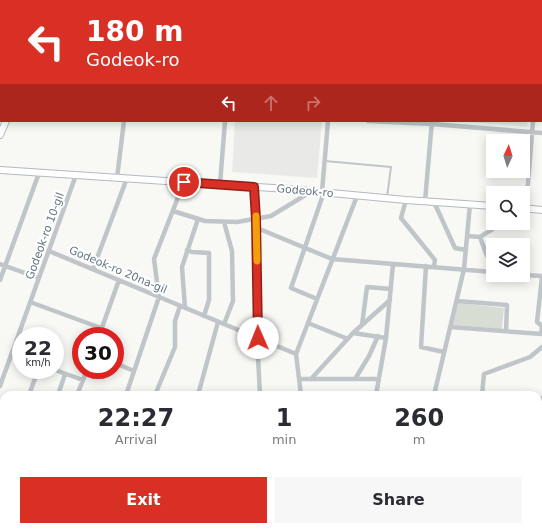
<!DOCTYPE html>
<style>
:root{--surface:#fff;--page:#f7f7f7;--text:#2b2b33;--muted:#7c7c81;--accent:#d93025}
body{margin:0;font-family:"DejaVu Sans",sans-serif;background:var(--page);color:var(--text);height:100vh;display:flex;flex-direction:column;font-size:15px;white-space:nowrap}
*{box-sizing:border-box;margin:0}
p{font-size:13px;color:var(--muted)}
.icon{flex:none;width:22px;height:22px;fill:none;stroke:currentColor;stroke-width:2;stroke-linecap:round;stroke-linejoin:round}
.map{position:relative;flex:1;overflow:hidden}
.sheet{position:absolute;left:0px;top:391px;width:542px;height:140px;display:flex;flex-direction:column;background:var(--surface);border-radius:12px 12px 0 0;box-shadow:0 2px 10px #0003}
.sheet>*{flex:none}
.guide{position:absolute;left:0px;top:0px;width:542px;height:122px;box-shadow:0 2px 10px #0003;background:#d93025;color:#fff;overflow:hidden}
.needle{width:26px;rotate:4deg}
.buttons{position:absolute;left:486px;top:134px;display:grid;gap:8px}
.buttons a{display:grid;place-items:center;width:44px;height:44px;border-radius:0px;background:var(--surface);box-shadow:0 2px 10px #0003;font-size:20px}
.speed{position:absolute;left:12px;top:327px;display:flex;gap:8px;font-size:20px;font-weight:700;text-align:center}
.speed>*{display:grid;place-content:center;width:52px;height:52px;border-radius:50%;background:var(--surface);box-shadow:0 2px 10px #0003;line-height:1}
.speed small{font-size:10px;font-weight:400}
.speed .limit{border:6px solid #d22;background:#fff;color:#111}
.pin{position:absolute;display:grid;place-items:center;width:34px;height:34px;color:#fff;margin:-17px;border:2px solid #fff;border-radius:50%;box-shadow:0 1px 4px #0007}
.me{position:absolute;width:44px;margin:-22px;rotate:359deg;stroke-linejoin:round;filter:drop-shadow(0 0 3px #0008)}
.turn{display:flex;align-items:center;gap:14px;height:84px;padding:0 20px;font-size:18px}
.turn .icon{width:52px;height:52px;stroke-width:2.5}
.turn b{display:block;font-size:28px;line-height:34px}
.lanes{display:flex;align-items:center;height:38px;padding:0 20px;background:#0003;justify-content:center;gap:20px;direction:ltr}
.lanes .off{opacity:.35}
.eta{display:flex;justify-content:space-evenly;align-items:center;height:68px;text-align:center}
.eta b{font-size:24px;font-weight:700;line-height:28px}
.cta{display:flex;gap:8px;margin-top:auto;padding:8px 20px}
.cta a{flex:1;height:46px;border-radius:0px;background:var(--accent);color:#fff;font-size:16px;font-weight:700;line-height:46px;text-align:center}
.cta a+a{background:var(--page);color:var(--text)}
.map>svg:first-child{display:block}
.built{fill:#e9e9e8}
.green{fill:#d8ddd4}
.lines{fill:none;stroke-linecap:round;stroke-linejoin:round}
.secondary-casing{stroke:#b3b9be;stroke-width:8}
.lane{stroke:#c0c5c9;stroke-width:2}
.street{stroke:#c0c5c9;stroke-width:4.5}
.secondary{stroke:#fff;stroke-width:6}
.route-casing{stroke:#8d1f18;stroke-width:10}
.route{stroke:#d93025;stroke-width:7}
.slow{stroke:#f59e0b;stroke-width:7}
.labels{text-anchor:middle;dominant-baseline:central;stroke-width:4;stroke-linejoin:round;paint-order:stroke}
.street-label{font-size:11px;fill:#627581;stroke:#fff}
</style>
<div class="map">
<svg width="542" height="531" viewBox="0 0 542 531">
<rect width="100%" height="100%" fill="#f8f8f5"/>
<path class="built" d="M235 121H322L317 178 232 172Z
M459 121H528L527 127Z"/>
<path class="green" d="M62 0H401L62 1Z
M458 303 504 308 502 329 452 325Z"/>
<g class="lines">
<g class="secondary-casing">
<path id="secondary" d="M49 1V0
M541 10H542
M0 83H1
M0 135 6 121
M0 170 288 189 406 200 493 206
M523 208 542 210"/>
</g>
<path class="lane" d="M325 161 391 167 387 197"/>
<path class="street" d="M422 0 423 1
M132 1V0
M541 14 542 1
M368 121 432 124 542 133
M117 178 124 121
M220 184 225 121
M254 187 257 219V338L260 395
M322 192 328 121
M406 200 401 218 435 260 434 267
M425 201 432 121
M434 202 455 248 466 250
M526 208 533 121
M173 211 205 221 237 222 271 216 312 191
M257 228 332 259 493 272
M467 236 480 237 502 223
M480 237 487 256 493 259
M187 250 192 252 209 253V300L204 316
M49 251 296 354
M0 264 39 278
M426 266 421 347 444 352
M93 269 127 178
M523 275 542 276
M0 280 39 173
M317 299 291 288 324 192
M457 301 507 305 506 331
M30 302 101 328
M185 308 182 267 198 219
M308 323 348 339
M224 324 233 301 232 251 224 222
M362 325 367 287 391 289
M450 327 542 334
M353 333 386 338
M541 334 542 326 537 322 542 277
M99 336 119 280
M12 354 21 357
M115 363 134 371
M55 370 83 380
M299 379H379
M311 379 353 333 390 300
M355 379 369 356 378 336
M0 386 76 175
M434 393 464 395
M29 395 38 370
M58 395 65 374
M77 395 87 370
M126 395 159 297 154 259 184 182
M155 395 175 347V321L180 306
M198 395 218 322
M301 395 296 354 357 196
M376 395 386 338 393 264
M434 395 464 269 470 204
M482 395 484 374 530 357 542 347
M542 398 539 407 542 419
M0 411 4 412
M538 462 542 444
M538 463 542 484
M0 467 4 469
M538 498H542
M0 508 4 506
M538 526 542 525
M123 527 125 531
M473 527V531
M504 527 505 531
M526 527V531L536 527
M56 531 64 527
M181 531 189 527
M230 531 231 527
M257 531 258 527
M290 531V527
M342 531 343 527
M399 531 400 527
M435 531 436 527"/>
<use href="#secondary" class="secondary"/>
</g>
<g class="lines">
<g class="route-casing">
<path id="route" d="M184 182 254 187 256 219 258 338"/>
</g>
<use href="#route" class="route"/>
<path class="slow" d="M256 216 257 261"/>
</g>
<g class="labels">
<g class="street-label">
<text transform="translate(305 191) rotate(5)">Godeok-ro</text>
<text transform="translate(45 236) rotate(-70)">Godeok-ro 10-gil</text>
<text transform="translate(118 270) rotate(23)">Godeok-ro 20na-gil</text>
</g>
</g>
</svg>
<div class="buttons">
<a><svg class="needle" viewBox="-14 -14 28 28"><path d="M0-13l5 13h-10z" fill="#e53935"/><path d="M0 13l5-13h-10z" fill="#7c7c81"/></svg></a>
<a><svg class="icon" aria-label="search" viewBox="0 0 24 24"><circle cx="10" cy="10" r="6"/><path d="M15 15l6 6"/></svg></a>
<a><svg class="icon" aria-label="layers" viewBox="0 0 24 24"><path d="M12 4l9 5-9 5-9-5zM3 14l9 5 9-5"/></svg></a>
</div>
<div class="speed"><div>22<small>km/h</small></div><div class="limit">30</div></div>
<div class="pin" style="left:184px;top:182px;background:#d93025"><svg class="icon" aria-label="arrive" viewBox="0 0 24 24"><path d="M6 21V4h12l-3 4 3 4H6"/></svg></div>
<svg class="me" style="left:258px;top:338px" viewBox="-20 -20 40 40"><circle r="19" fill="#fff"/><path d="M0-13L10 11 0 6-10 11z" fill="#d93025"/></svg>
<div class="guide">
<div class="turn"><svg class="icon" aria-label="left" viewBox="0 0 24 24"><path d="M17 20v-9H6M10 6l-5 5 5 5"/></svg><div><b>180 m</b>Godeok-ro</div></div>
<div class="lanes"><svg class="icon" aria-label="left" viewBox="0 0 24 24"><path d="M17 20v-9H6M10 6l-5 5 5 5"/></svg><svg class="icon off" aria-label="ahead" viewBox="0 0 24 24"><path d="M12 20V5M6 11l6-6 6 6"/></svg><svg class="icon off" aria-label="right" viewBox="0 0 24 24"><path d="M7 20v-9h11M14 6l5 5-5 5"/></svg></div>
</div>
<section class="sheet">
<div class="eta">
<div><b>22:27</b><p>Arrival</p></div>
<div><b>1</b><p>min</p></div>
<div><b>260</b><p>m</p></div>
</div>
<div class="cta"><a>Exit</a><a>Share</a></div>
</section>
</div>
